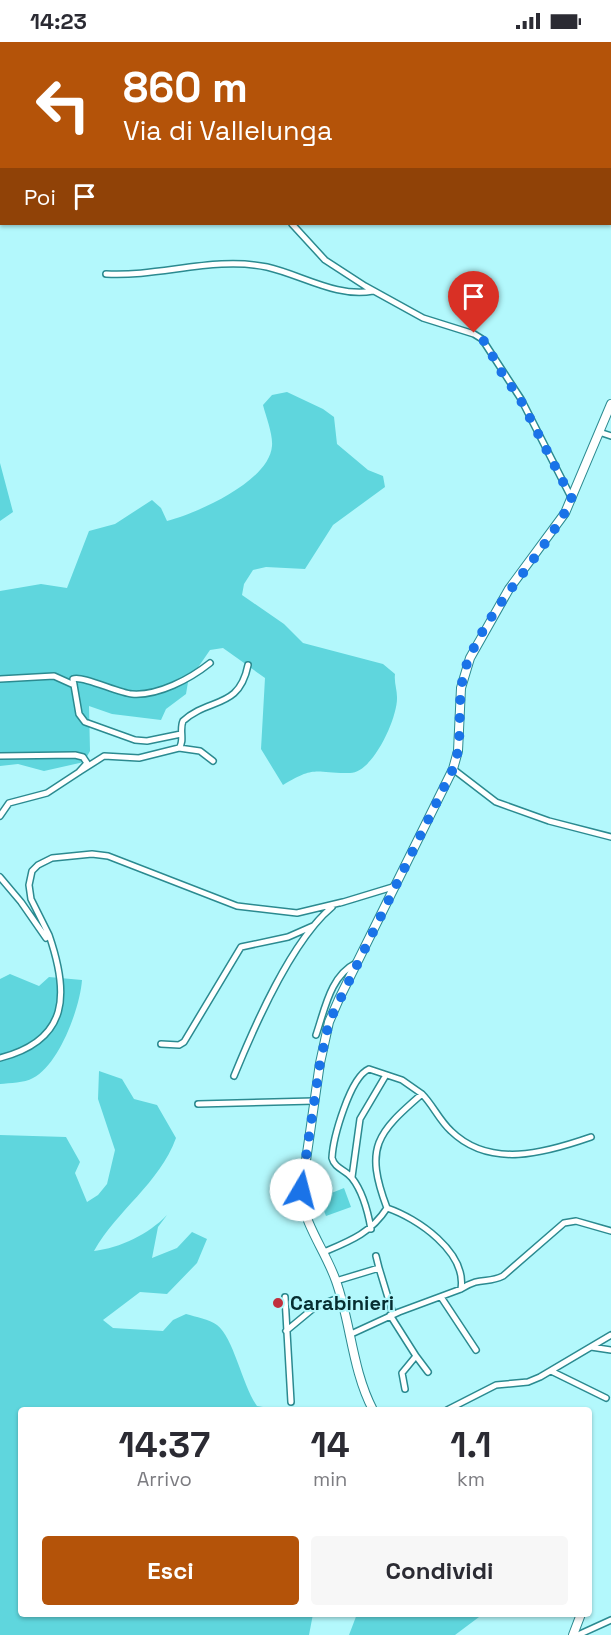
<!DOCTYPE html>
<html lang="it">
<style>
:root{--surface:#fff;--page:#f7f7f7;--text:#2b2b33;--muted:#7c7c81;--accent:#b45309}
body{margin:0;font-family:"Space Grotesk",sans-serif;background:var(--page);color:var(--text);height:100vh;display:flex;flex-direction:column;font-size:22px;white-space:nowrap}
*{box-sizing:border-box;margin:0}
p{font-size:20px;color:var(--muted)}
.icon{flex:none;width:33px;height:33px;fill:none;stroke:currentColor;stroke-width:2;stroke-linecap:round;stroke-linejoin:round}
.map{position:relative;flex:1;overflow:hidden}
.drawer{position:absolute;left:18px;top:1365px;width:574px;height:210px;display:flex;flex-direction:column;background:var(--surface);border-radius:6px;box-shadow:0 2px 4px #0004}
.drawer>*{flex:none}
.banner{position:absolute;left:0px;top:0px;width:612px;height:183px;box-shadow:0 2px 4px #0004;background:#b45309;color:#fff;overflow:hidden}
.pin{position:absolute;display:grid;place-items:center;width:51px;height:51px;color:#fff;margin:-62px -26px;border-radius:50% 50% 50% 0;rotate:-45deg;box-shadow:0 0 6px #0007}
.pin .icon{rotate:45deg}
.me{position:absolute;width:66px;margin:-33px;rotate:8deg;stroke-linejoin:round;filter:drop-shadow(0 0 4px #0008)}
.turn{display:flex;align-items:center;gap:21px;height:126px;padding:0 24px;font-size:27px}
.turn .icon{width:78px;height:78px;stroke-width:2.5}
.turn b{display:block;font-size:42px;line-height:51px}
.then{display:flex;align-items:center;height:57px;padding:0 24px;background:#0003;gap:12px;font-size:22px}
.eta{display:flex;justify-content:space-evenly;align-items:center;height:102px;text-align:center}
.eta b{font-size:36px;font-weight:700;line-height:42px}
.cta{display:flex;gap:12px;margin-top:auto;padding:12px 24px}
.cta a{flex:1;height:69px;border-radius:6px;background:var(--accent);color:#fff;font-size:24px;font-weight:700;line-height:69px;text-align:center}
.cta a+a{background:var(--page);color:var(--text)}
.status{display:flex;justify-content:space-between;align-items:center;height:42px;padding:0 30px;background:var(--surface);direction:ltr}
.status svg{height:16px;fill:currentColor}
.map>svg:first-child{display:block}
.green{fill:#5fd6dd}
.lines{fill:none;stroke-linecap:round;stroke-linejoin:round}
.street-casing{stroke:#2b8a90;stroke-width:8}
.secondary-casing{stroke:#2b8a90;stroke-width:10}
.street{stroke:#fff;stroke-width:5}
.secondary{stroke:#fff;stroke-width:8}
.route{stroke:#1a73e8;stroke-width:10;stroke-dasharray:0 18}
.poi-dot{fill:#c0303d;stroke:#b3f8fc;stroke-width:2}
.labels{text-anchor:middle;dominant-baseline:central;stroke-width:4.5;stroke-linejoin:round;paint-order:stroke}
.poi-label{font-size:20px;font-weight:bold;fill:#062e31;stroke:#b3f8fc;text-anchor:start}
</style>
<div class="status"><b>14:23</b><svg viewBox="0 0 49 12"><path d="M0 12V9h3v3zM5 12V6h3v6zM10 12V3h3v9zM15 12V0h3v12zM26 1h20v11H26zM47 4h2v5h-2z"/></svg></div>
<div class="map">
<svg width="611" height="1593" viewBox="0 0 611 1593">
<rect width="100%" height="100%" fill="#b3f8fc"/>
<path class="green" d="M0 0 46 1 2 2 0 169Z
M287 350 323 367 334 375 337 402 368 428 383 434 385 445 333 483 305 527 266 525 253 528 244 542 242 553 284 582 303 601 383 622 395 632C394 641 397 647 397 655 398 675 373 731 350 731 316 732 317 722 283 743L261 707 265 636 223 606 210 608 188 640 186 652 166 667 161 678 112 672 89 664 90 709 84 720 44 729 18 722 0 724V549L41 542 67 546 89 489 115 482 152 458 161 466 167 479C197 471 269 440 272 404 273 392 266 375 263 363L272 353Z
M0 421 13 470 0 479Z
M10 932 39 944 49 935 82 938C80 966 59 1023 33 1036 24 1041 10 1041 0 1042V937Z
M99 1029 122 1037 134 1057 157 1063 176 1096C159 1142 117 1168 94 1209 120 1206 149 1192 167 1173L158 1185 152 1216 177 1206 192 1190 207 1197 197 1221 167 1252 140 1250 103 1278 113 1286 163 1289 173 1278 186 1272C196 1275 209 1277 217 1283 234 1296 242 1343 257 1364L281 1368H21V1572H313L309 1593H0V1093L66 1095 80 1120 75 1131 87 1160 98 1153 107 1142 115 1108 98 1057Z
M344 1146 351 1165 326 1174 319 1156Z
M357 1572H483L455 1593H349Z"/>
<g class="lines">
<g class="street-casing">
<path id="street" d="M143 2 144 0
M292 182 325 218 365 244 423 276 474 292 482 297 521 357 572 457
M106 232C160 235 214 214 267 225 302 233 337 256 373 249
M599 390 611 394
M0 637 54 634 74 643
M181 692 147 699 135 698 85 680 79 672 73 637C82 633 118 651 132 652 158 654 190 637 210 621
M179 706 200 709 213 719
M0 714 75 713 83 715 87 721 79 730 47 751 9 761 0 774
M453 727 496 760 549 779 611 795
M79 730 104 714 139 716 179 706C185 699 179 688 183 679 209 655 239 668 248 623
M0 835 21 860 46 896 49 893 31 857 29 843 32 829 38 823 52 816 92 812 108 814 237 864 297 871 343 860
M340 861 396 844
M316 993C325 967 330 934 356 921
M161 1002 179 1003 184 1000 241 905 288 895 313 884
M0 1016C70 998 69 951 49 893
M234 1034C254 985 291 899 332 865
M422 1052C433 1063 439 1078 451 1089 490 1127 545 1111 591 1095
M198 1062 314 1059
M352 1135 360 1077 386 1033
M324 1210C350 1199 371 1191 387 1166 364 1105 377 1091 422 1052L402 1038 369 1027C350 1035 333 1096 332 1116 335 1127 345 1127 352 1136 363 1150 368 1170 371 1187
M376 1214 379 1226
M336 1239 379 1226 393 1272
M461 1247C481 1234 487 1242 503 1234L564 1181 576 1179 611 1189
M285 1255 291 1360
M441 1255 476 1308
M390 1273 416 1314 402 1331 405 1347
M286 1289 315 1265 341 1255
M349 1293 399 1270 461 1247C467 1210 417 1176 387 1166
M591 1305 611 1308
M416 1314 428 1330
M551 1329 606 1356
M447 1368 496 1343 528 1340 540 1335 611 1293
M578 1593 611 1578"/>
</g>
<g class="secondary-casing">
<path id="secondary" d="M373 1368C352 1328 351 1281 336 1239 326 1210 305 1184 301 1153L320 1021 329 980 339 957 453 727 458 709 461 646 470 616 509 547 565 471 611 362
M573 1593 581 1572"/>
</g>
<use href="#street" class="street"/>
<use href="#secondary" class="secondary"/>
</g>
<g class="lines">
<path class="route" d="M301 1148 320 1021 329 980 453 727C466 694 453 656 468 619 493 558 544 514 572 457L520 357 500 328 485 300 474 291"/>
</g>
<circle class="poi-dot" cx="278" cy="1261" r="6"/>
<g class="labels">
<g class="poi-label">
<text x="290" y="1261">Carabinieri</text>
</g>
</g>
</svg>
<div class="pin" style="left:474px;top:291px;background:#d93025"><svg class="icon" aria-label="arrive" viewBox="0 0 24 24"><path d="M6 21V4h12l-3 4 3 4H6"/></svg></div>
<svg class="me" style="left:301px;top:1148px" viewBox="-20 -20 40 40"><circle r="19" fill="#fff"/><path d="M0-13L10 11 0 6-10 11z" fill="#1a73e8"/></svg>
<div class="banner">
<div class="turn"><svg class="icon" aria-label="left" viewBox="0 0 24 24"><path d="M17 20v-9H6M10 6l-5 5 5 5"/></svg><div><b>860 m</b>Via di Vallelunga</div></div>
<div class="then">Poi<svg class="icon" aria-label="arrive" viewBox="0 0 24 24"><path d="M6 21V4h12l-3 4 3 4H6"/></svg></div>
</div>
<section class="drawer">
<div class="eta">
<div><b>14:37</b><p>Arrivo</p></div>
<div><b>14</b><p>min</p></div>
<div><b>1.1</b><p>km</p></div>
</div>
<div class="cta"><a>Esci</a><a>Condividi</a></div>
</section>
</div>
